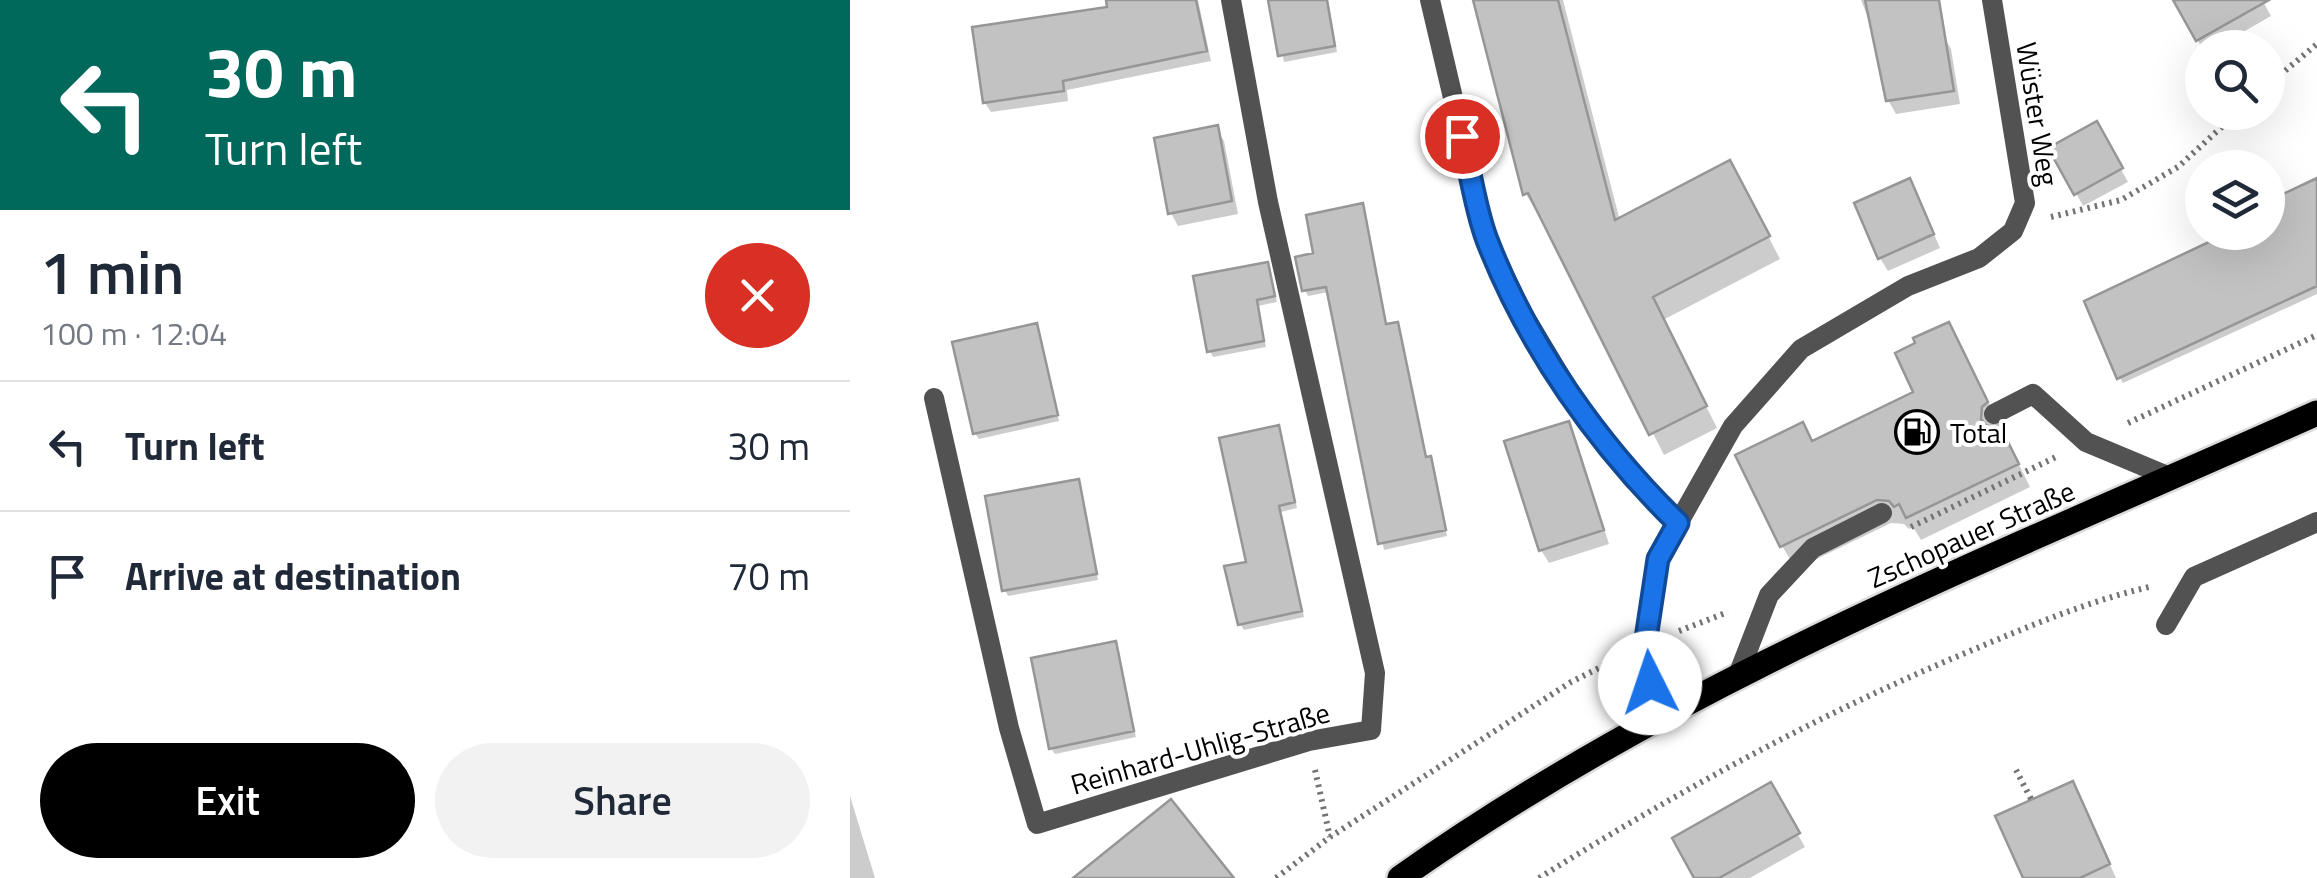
<!DOCTYPE html>
<meta charset="utf-8">
<style>
:root{--surface:#fff;--page:#f2f2f3;--text:#1f2937;--muted:#747a83;--line:#e0e1e3;--accent:#000}
body{margin:0;font-family:"Titillium Web",sans-serif;background:var(--page);color:var(--text);height:100vh;display:flex;flex-direction:column;font-size:38px;white-space:nowrap}
*{box-sizing:border-box;margin:0}
p{font-size:32px;color:var(--muted)}
.icon{flex:none;width:55px;height:55px;fill:none;stroke:currentColor;stroke-width:2;stroke-linecap:round;stroke-linejoin:round}
.map{position:relative;flex:1;overflow:hidden}
.details{display:flex;flex-direction:column;background:var(--surface);width:850px}
.details>*{flex:none}
.top-card{background:#00695c;color:#fff;overflow:hidden}
.buttons{position:absolute;left:1335px;top:30px;display:grid;gap:20px}
.buttons a{display:grid;place-items:center;width:100px;height:100px;border-radius:50%;background:var(--surface);box-shadow:0 10px 40px #0002;font-size:50px}
.pin{position:absolute;display:grid;place-items:center;width:85px;height:85px;color:#fff;margin:-42px;border:5px solid #fff;border-radius:50%;box-shadow:0 2px 10px #0007}
.me{position:absolute;width:110px;margin:-55px;rotate:356deg;stroke-linejoin:round;filter:drop-shadow(0 0 8px #0008)}
.turn{display:flex;align-items:center;gap:35px;height:210px;padding:0 40px;font-size:45px}
.turn .icon{width:130px;height:130px;stroke-width:2.5}
.turn b{display:block;font-size:70px;line-height:85px}
.round{display:grid;place-items:center;flex:none;width:105px;height:105px;border-radius:52px;background:var(--page)}
.headline{display:flex;align-items:center;justify-content:space-between;height:170px;padding:0 40px}
h1{font-size:60px;font-weight:600;line-height:75px}
.action{display:flex;gap:20px;margin-top:auto;padding:20px 40px}
.action a{flex:1;height:115px;border-radius:60px;background:var(--accent);color:#fff;font-size:40px;font-weight:600;line-height:115px;text-align:center}
.action a+a{background:var(--page);color:var(--text)}
ul{padding:0;list-style:none}
li{display:flex;align-items:center;gap:30px;height:130px;padding:0 40px;border-top:2px solid var(--line)}
li div{flex:1}
li b{display:block;font-size:38px}
li em{font-style:normal}
main{display:flex;flex:1;min-height:0}
.map>svg:first-child{display:block}
.shadow{fill:#0003}
.building{fill:#c2c2c2;stroke:#969696;stroke-width:2.5}
.lines{fill:none;stroke-linecap:round;stroke-linejoin:round}
.primary-casing{stroke:#dbdbdb;stroke-width:30}
.path{stroke:#747474;stroke-width:6;stroke-dasharray:2.5 5;stroke-linecap:butt}
.service{stroke:#525252;stroke-width:20}
.minor{stroke:#525252;stroke-width:20}
.primary{stroke:#000;stroke-width:25}
.route-casing{stroke:#114b97;stroke-width:25}
.route{stroke:#1a73e8;stroke-width:18}
.labels{text-anchor:middle;dominant-baseline:central;stroke-width:8;stroke-linejoin:round;paint-order:stroke}
.street-label{font-size:28px;fill:#000;stroke:#fff}
.poi-label{font-size:28px;fill:#000;stroke:#fff;text-anchor:start}
</style>
<main>
<section class="details">
<div class="top-card">
<div class="turn"><svg class="icon" aria-label="left" viewBox="0 0 24 24"><path d="M17 20v-9H6M10 6l-5 5 5 5"/></svg><div><b>30 m</b>Turn left</div></div>
</div>
<div class="headline"><div><h1>1 min</h1><p>100 m · 12:04</p></div><a class="round" style="background:#d93025;color:#fff"><svg class="icon" aria-label="close" viewBox="0 0 24 24"><path d="M6 6l12 12M18 6L6 18"/></svg></a></div>
<ul>
<li><svg class="icon" aria-label="left" viewBox="0 0 24 24"><path d="M17 20v-9H6M10 6l-5 5 5 5"/></svg><div><b>Turn left</b></div><em>30 m</em></li>
<li><svg class="icon" aria-label="arrive" viewBox="0 0 24 24"><path d="M6 21V4h12l-3 4 3 4H6"/></svg><div><b>Arrive at destination</b></div><em>70 m</em></li>
</ul>
<div class="action"><a>Exit</a><a>Share</a></div>
</section>
<div class="map">
<svg width="1467" height="878" viewBox="0 0 1467 878">
<rect width="100%" height="100%" fill="#fff"/>
<path class="shadow" d="M258 0H348L361 61 217 90 218 101 141 112 135 103 260 9Z
M421 0H478L487 52 434 62Z
M626 0H713L770 221 892 185 930 259 813 320 867 428 814 455 691 214 688 215 676 194Z
M1011 0H1087L1093 35 1101 49 1110 104 1046 114 1038 100 1020 23Z
M1326 0H1412L1421 16 1365 48H1352Z
M1246 124 1278 182 1233 206 1202 149Z
M366 128 374 141 388 214 328 226 321 213Z
M1467 180V294L1273 383 1270 378 1418 232V204Z
M1067 195 1090 248 1038 271 1030 258Z
M512 206 536 327 547 324 550 331 577 460 583 465 597 536 534 550 479 292 458 296 455 290 466 255Z
M420 271 427 302 408 306 416 347 363 357 360 351Z
M189 332 209 421 129 439 125 433Z
M1112 348 1180 487 1071 540 1063 527 1059 529 1054 524 1041 523 946 569 932 546 963 444 1067 393Z
M718 424 725 437 759 544 699 563 691 550Z
M431 434 447 508 431 512 454 617 394 630 390 624 399 564Z
M228 481 248 580 158 596 155 590Z
M265 644 286 737 205 754 201 748Z
M920 785 955 847 900 878H847Z
M0 796 25 878H0Z
M1229 797 1266 878H1175Z"/>
<path class="building" d="M256 0H346L357 51 213 81 214 91 133 103 122 27 257 7Z
M418 0H477L485 46 428 56Z
M623 0H708L765 220 880 160 920 236 803 297 857 406 799 435 678 193 673 195Z
M1015 0H1089L1104 91 1036 101Z
M1323 0H1419L1346 41Z
M1247 121 1273 168 1224 195 1198 148Z
M368 125 382 201 318 214 304 138Z
M1060 178 1084 234 1028 259 1004 203Z
M1467 178V286L1267 379 1234 301 1380 232H1418V201Z
M513 203 536 324 548 322 576 457 581 456 596 530 528 544 476 287 452 291 445 257 463 253 456 215Z
M418 262 425 296 407 300 414 341 357 352 343 276Z
M1099 322 1138 402 1132 407 1131 419 1137 426H1150L1169 464 1056 518 1049 504 1044 507 1039 501 1027 500 930 547 885 455 953 422 962 441 1063 392 1045 353 1065 343 1063 338Z
M187 323 208 415 123 434 102 342Z
M719 421 754 530 689 551 654 441Z
M429 425 445 502 429 506 452 611 388 625 374 566 396 562 369 438Z
M229 479 247 574 152 591 135 496Z
M266 641 284 731 199 749 181 658Z
M1223 781 1260 864 1230 878H1173L1145 816Z
M921 782 950 833 869 878H844L822 838Z
M321 799 384 878H223Z"/>
<g class="lines">
<g class="primary-casing">
<path id="primary" d="M550 878C832 678 1154 553 1467 413"/>
</g>
<path class="path" d="M1418 85 1467 44
M1201 217 1271 200 1328 167 1388 112
M1278 423 1467 335
M1061 527 1208 456
M829 631 878 612
M465 770 480 837
M1166 770 1181 799
M426 878 480 837 721 682 767 659
M689 878C827 792 969 714 1120 651 1180 626 1235 602 1299 587"/>
<path class="service" d="M580 0 636 238 673 314 727 404 783 479 828 523
M1144 414 1183 394 1236 442 1322 478
M888 675 919 595 963 548 1032 513"/>
<path class="minor" d="M84 398 159 728 187 824 459 741 521 730 525 673 418 202 381 0
M1316 625 1344 577 1467 522
M804 721 795 645 808 559 883 426 951 349 1058 286 1129 258 1163 231 1175 203 1142 0"/>
<use href="#primary" class="primary"/>
</g>
<g class="lines">
<g class="route-casing">
<path id="route" d="M612 136C620 170 625 208 637 240 678 346 748 445 828 523L808 559 795 645 800 683"/>
</g>
<use href="#route" class="route"/>
</g>
<defs>
<g id="fuel-ring" transform="scale(2.25)"><circle r="9.5" fill="#fff" stroke="#000" stroke-width="1.5"/><path d="M-5.5-6h7V0h2V4h1.3V-2.5L3-4.5l.8-.8L6-3V5H2.5V1h-1V6h-7ZM-4.2-4.7v3.2H.2V-4.7Z" fill="#000"/></g>
</defs>
<g fill-rule="evenodd">
<use href="#fuel-ring" x="1067" y="432"/>
</g>
<g class="labels">
<g class="street-label">
<text transform="translate(1188 114) rotate(81)">Wüster Weg</text>
<text transform="translate(1121 534) rotate(-24)">Zschopauer Straße</text>
<text transform="translate(350 748) rotate(-16)">Reinhard-Uhlig-Straße</text>
</g>
<g class="poi-label">
<text x="1100" y="432">Total</text>
</g>
</g>
</svg>
<div class="buttons">
<a><svg class="icon" aria-label="search" viewBox="0 0 24 24"><circle cx="10" cy="10" r="6"/><path d="M15 15l6 6"/></svg></a>
<a><svg class="icon" aria-label="layers" viewBox="0 0 24 24"><path d="M12 4l9 5-9 5-9-5zM3 14l9 5 9-5"/></svg></a>
</div>
<div class="pin" style="left:612px;top:136px;background:#d93025"><svg class="icon" aria-label="arrive" viewBox="0 0 24 24"><path d="M6 21V4h12l-3 4 3 4H6"/></svg></div>
<svg class="me" style="left:800px;top:683px" viewBox="-20 -20 40 40"><circle r="19" fill="#fff"/><path d="M0-13L10 11 0 6-10 11z" fill="#1a73e8"/></svg>
</div>
</main>
